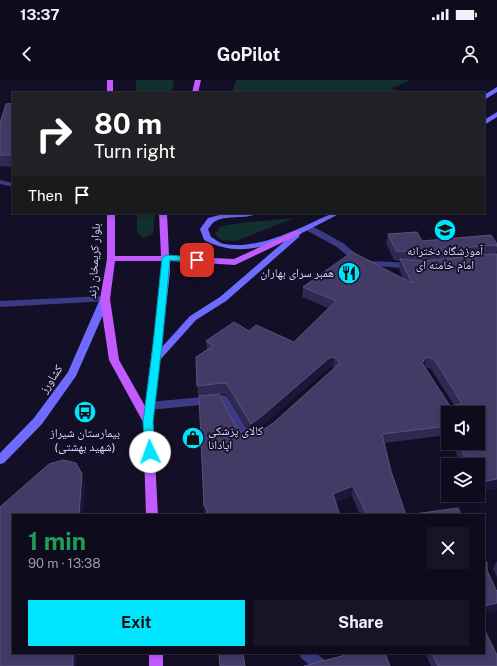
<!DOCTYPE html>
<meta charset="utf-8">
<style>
:root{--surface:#0e0b1c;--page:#171425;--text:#f1f3f6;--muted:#9b9ba3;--line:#2e2b3b;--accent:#00e5ff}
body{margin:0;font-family:"Public Sans","Noto Naskh Arabic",sans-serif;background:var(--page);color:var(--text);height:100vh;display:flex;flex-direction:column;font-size:15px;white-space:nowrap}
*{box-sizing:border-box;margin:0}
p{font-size:13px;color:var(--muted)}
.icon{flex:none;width:22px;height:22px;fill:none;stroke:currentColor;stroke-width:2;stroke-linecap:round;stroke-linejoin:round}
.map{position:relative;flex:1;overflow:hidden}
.details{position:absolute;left:12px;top:434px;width:473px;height:140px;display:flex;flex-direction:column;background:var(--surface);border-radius:0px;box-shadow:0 2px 6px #0003,0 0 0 1px var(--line)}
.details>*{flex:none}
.guide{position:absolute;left:12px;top:12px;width:473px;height:122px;border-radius:0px;box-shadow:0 2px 6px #0003,0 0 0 1px var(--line);background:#202124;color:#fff;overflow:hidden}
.fabs{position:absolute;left:441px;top:326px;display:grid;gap:8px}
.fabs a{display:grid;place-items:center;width:44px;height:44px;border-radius:0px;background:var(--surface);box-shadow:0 2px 6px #0003,0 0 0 1px var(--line);font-size:20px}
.pin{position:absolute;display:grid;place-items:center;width:34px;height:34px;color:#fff;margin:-17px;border-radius:8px;box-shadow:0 2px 6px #0006}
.me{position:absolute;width:44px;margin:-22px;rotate:357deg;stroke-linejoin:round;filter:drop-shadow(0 0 3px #0008)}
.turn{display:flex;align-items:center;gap:14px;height:84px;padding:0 16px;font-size:18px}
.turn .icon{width:52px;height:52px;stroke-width:2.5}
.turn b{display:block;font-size:28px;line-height:34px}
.then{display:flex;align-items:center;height:38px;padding:0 16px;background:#0003;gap:8px;font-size:15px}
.round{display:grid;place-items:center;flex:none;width:42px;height:42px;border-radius:0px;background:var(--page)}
.overview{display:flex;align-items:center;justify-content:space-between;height:68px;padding:0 16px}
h1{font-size:24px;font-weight:700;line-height:30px;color:#1e9e55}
.primary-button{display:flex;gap:8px;margin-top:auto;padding:8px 16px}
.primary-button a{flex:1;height:46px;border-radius:0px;background:var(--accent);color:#111;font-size:16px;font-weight:700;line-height:46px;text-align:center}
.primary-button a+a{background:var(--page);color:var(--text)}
.status{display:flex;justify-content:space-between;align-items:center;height:28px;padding:0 20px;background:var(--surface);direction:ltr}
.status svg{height:11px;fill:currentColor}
header{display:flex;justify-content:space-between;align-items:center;height:52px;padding:0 16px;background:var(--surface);font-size:18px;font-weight:700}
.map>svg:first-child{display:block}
.green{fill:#12302f}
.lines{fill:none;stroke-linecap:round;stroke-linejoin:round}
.lane{fill:#3d3a85;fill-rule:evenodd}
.street{fill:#3d3a85;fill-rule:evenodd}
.secondary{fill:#6f6bff;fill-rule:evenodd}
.primary{fill:#c25bff;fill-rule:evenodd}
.wall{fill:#312854;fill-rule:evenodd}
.shaded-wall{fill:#1d163a}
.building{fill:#433a66;stroke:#5a527e;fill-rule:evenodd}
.route{fill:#00e5ff;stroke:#0095a6}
.labels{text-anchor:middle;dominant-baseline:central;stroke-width:3.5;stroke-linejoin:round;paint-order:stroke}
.poi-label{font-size:12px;fill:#d9d4ff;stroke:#130f26}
.street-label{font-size:12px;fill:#d9d4ff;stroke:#130f26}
</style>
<div class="status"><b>13:37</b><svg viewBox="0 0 49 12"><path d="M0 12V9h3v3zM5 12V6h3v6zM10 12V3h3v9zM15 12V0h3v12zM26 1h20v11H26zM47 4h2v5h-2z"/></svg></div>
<header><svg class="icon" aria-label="back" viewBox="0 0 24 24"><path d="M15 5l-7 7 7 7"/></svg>GoPilot<svg class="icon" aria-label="person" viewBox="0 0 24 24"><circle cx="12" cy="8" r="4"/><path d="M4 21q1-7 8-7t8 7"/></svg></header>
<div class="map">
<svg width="497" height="586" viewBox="0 0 497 586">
<rect width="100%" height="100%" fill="#130f26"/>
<path class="green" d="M136 0H174L172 13H136Z
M236 0H411L392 8 402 13H232Z
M137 133H155L153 154 144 158 137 153Z
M295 138 236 161 221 160 215 154 221 146 248 142Z"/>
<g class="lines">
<path class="lane" d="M105 216 110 219 108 221 0 227V221Z
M223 315 227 316 252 358 254 359 255 362C253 367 250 368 245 366L220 323 150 330 146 329 145 326 146 323 150 322Z
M299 573H316L326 581 328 586H311L301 578Z"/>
<path class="street" d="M0 100 13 103V107L0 104Z
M306 146H312L343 163 356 174 371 181 413 183 417 186 413 189 366 185 350 178 337 167 306 150Z"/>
<path class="secondary" d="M497 7V12L484 20V15Z
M497 32V37L484 45V40Z
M227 133H257C248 140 225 134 214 142 212 143 210 147 208 149L211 157C215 159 219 163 224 164 252 169 282 156 307 145 319 140 328 133 341 133L300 154 299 157 226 221 196 240 159 281H153L151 279 153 277 190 236 220 217 286 160C256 169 233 175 204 160L200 149 208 138Z
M105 216 110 219 76 296 42 344 4 383 0 384V373L34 338 68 292 100 219Z"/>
<path class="primary" d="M107 0H113V13H107Z
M195 0H201L198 13H192Z
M107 133H115V176H161L159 133H167L169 176 234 179 295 151H298L302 153 235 185 170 181V192L153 342 158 435H146L143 342 109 280 100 219 107 179ZM115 181H161L162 192 145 326 119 280 110 219Z
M149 573H163V586H149Z"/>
</g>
<path class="wall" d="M13 23V87L0 86V43Z
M388 154 422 161 497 164V171L496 174 497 408 478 412V385H461L452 363H478L448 333V355L384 363 391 391 406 435H360L352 416 336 422 340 435H205L204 426 235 345 244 356 250 358 272 344 334 288 333 287 327 289 262 346 250 354 227 315 223 314 198 316 196 277 207 270 206 261 249 251 294 262 328 228 302 217 303 207 403 198 399 189 400 181 394 180 386 163ZM425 287 431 289 454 325 450 326Z
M497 481V497L493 489Z
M425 573H484L497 586H431Z"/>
<path class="shaded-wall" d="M334 277 333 287 327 289 262 346 250 354 251 344 328 279Z
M427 277 425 287 422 283Z
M82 394 85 404 83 435H79Z
M497 399V408L478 412V403Z
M353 406 352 416 332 424 333 414Z
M497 523V531L484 534V526Z
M73 573H77L76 586H73Z"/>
<path class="building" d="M13 23V76L11 75H0V43L6 24Z
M417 152 422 161 491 155 497 164V166L492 165 423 172 396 171 388 154Z
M352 172 412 203 400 179 423 181 493 174H497V399L478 403V385H468L459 363H478V333H448V346L382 354 391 391 406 435H367L353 406 333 414 340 435H208L207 429 204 426 199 316 219 314 235 345 244 356 250 358 272 344 340 283 334 277 328 279 262 336 251 344 227 304 222 303 197 306 196 277 213 266 206 261 234 242 249 251 256 245 294 262 336 221 303 207ZM427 277 434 279 461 322V324L450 326 422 283Z
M63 380 76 383 82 394 79 435H13V573H73V586H0V427L49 384Z
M458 428 461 435H407Z
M484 482H487V490L496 510 497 511V523L484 526Z
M484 549 497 575V586H438L432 573H484Z
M219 573H243L245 586H220Z
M353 573H385L390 586H304Z"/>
<path class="route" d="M166 175 197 177 201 180 197 182 170 180 162 265 153 342 155 372 154 375H147L145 372 143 342 153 265 162 178Z"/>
<defs>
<g id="school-disc" transform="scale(1.15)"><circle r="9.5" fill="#00e5ff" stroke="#130f26"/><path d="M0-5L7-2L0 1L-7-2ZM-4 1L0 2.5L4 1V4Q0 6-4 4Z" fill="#111"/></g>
<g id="restaurant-disc" transform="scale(1.15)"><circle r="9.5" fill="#00e5ff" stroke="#130f26"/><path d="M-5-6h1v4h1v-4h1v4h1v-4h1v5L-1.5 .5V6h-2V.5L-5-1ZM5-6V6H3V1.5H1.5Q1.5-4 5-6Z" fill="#111"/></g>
<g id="bus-disc" transform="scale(1.15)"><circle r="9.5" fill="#00e5ff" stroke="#130f26"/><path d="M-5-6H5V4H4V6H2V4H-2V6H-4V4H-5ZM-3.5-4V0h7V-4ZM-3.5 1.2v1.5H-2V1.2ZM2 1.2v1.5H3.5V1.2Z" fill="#111"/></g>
<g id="shop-disc" transform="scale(1.15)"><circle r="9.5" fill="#00e5ff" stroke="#130f26"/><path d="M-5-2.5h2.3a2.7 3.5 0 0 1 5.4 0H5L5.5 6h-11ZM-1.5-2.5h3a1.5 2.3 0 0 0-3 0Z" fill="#111"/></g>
</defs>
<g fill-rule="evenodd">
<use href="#school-disc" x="445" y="150"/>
<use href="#restaurant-disc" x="349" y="193"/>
<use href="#bus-disc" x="85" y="332"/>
<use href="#shop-disc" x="193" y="358"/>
</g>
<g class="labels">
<g class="poi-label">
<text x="445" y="171">آموزشگاه دخترانه<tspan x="445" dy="14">امام خامنه ای</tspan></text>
<text x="334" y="193" text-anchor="end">همبر سرای بهاران</text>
<text x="208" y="351" text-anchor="start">کالای پزشکی<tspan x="208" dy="14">اپادانا</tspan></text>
<text x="85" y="353">بیمارستان شیراز<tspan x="85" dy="14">(شهید بهشتی)</tspan></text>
</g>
<g class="street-label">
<text transform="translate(94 181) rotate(-87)">بلوار کریمخان زند</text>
<text transform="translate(51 299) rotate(-56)">کشاورز</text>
</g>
</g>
</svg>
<div class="fabs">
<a><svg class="icon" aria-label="sound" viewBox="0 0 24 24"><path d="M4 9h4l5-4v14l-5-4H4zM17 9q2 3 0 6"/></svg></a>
<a><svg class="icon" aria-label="layers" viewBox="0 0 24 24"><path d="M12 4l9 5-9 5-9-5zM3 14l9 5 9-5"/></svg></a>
</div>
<div class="pin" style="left:197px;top:180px;background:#d93025"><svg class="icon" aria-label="arrive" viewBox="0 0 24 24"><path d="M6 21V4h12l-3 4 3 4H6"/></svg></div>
<svg class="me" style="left:150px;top:372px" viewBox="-20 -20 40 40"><circle r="19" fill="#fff"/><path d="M0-13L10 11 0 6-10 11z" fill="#00e5ff"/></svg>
<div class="guide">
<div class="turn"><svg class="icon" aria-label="right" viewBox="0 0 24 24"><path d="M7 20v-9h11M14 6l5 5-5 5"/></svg><div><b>80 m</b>Turn right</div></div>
<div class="then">Then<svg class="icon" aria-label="arrive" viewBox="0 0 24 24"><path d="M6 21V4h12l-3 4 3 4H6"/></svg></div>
</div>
<section class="details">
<div class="overview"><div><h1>1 min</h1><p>90 m · 13:38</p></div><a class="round"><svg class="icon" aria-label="close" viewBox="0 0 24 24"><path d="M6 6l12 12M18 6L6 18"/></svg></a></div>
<div class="primary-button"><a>Exit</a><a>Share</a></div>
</section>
</div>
